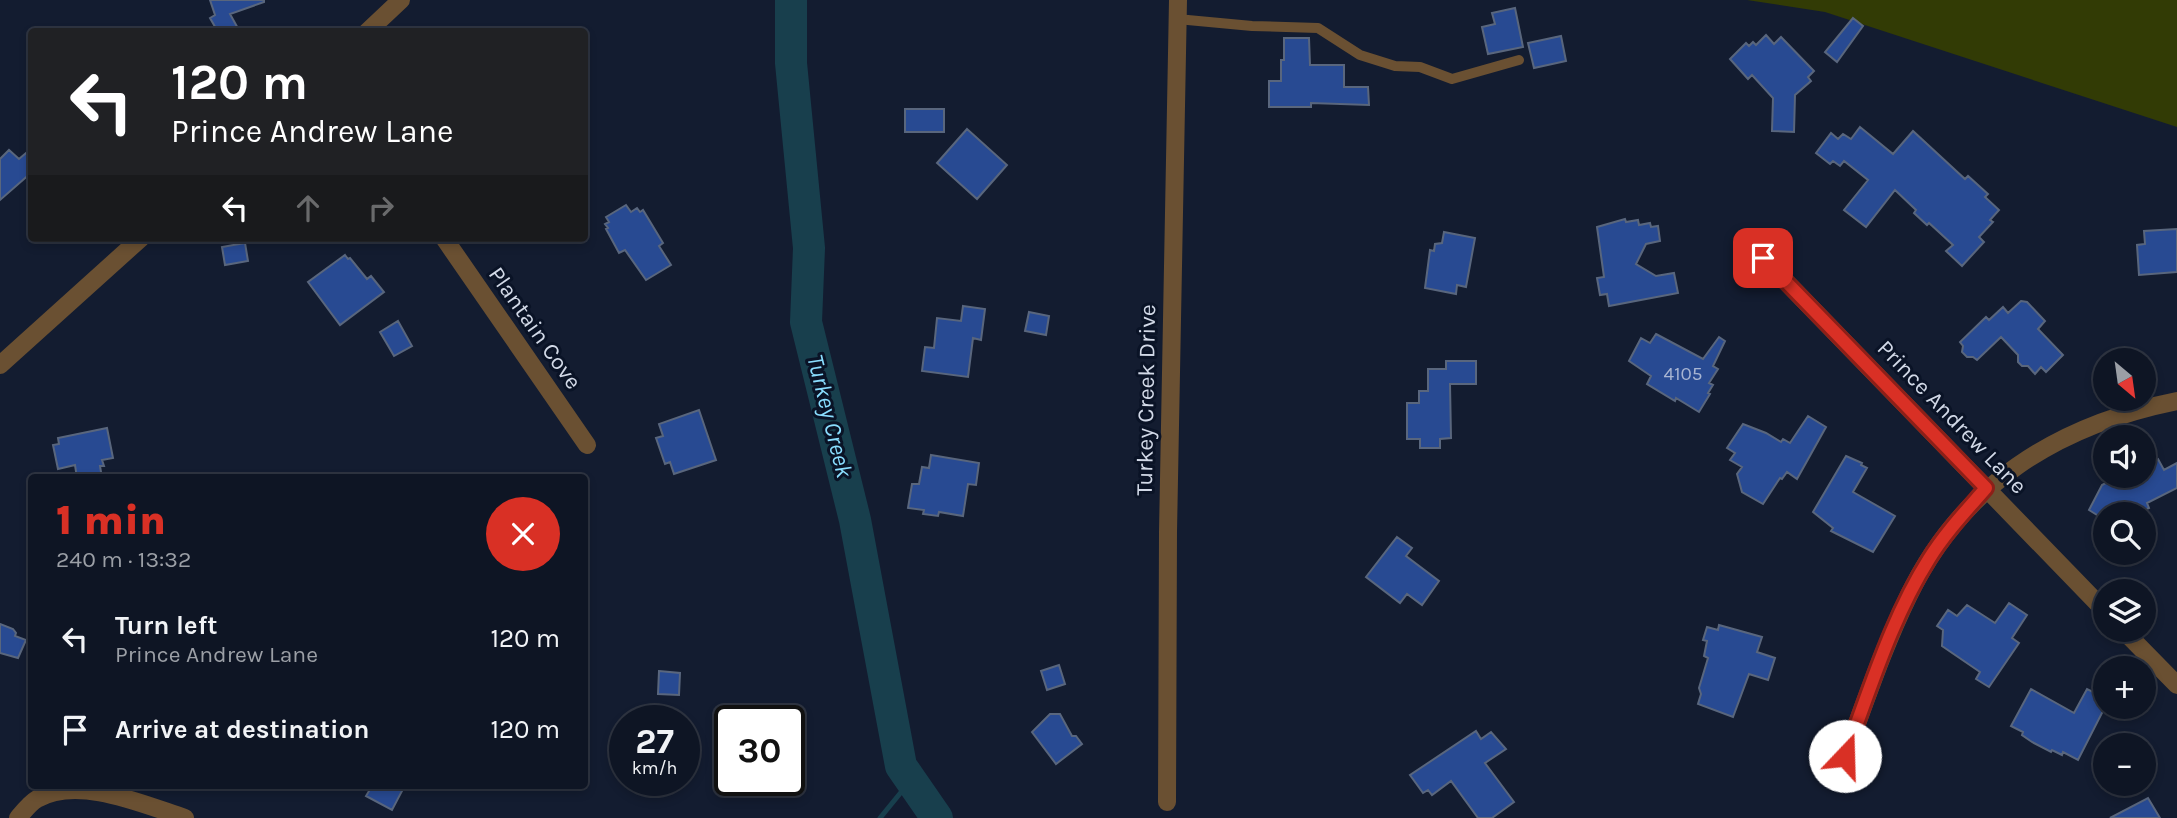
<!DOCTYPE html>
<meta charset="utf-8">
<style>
:root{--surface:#0e1524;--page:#1c2231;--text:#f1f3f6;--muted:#9b9fa6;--line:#2e3441;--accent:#d93025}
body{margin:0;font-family:Karla,sans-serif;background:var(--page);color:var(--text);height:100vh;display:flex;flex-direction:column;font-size:26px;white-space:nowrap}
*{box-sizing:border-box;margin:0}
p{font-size:23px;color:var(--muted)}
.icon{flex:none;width:38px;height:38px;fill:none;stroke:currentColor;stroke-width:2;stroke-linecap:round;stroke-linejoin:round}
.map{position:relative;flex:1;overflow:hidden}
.sheet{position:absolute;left:28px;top:474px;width:560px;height:315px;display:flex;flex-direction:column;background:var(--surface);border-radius:7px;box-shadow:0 4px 10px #0003,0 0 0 2px var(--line)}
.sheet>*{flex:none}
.banner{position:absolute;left:28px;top:28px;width:560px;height:214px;border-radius:7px;box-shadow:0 4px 10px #0003,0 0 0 2px var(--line);background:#202124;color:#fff;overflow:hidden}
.needle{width:46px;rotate:151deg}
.tools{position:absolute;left:2093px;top:348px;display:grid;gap:14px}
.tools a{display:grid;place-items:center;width:63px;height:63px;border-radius:50%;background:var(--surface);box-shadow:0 4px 10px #0003,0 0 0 2px var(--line);font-size:35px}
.speed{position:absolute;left:609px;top:705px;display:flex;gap:14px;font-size:35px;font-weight:700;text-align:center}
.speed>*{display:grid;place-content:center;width:91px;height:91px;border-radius:50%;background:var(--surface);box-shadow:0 4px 10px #0003,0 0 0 2px var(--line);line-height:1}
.speed small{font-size:18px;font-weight:400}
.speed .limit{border:4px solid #111;border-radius:10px;background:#fff;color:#111}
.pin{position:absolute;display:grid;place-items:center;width:60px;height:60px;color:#fff;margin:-30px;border-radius:14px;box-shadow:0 4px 10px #0006}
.me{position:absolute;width:77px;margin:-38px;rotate:21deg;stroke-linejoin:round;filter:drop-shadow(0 0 5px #0008)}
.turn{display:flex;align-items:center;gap:24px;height:147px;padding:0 28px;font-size:32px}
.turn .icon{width:91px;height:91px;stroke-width:2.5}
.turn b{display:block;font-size:49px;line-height:60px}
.lanes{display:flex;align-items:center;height:66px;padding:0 28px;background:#0003;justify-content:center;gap:35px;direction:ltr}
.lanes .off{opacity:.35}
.round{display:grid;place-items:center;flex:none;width:74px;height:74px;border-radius:37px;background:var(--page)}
.headline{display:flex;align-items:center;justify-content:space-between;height:119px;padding:0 28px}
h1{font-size:42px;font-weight:800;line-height:52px;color:var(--accent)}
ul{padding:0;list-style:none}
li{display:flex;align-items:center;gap:21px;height:91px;padding:0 28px}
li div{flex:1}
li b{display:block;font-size:26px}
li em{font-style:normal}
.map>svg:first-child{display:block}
.green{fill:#323b05}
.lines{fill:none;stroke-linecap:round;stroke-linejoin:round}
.stream{stroke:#183f4d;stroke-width:5}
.river{stroke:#183f4d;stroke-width:32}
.building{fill:#284a92;stroke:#59667d;stroke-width:2}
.lane{stroke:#6a5032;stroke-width:10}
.street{stroke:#6a5032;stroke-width:18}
.route-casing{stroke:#8d1f18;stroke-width:18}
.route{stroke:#d93025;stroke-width:12}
.labels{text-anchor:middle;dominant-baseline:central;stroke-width:6;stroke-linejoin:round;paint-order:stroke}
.number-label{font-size:19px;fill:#a8b5d2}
.street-label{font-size:23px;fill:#d2d9e7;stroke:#0a1326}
.water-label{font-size:24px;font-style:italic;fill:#89ddfe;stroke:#0a1326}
</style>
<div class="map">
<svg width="2177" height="818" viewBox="0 0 2177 818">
<rect width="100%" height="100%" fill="#131c30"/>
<path class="green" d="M1747 0H2177V127L1825 12Z"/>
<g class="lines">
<path class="stream" d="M880 818 911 780"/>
<path class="river" d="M791 0V63L809 248 806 322 855 520 901 766 937 818"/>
</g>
<path class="building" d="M210 0H264V2L230 14 240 32H218L210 18 215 15Z
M1515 8 1523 47 1488 54 1482 27 1495 24 1492 13Z
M1853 18 1863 26 1837 62 1825 52Z
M1766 35 1774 44 1781 37 1814 71 1808 77 1811 81 1795 95 1794 132 1772 131 1773 98 1752 75 1748 79 1730 59 1746 43 1749 46 1753 42 1756 45Z
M1561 36 1566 61 1534 68 1528 43Z
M1284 38H1309L1310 65H1344V87H1368L1369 105 1311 103V107H1269V81H1281V60H1284Z
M905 109H944V132H905Z
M1860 127 1893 154 1913 131 1965 179 1968 176 1988 194 1985 197 1999 210 1990 220 1993 222 1979 237 1984 242 1962 266 1946 251 1953 245 1929 223 1927 225 1914 213 1916 210 1895 190 1866 227 1844 210 1868 180 1844 161 1840 166 1833 161 1830 164 1816 153 1831 133 1838 139 1843 134 1851 139Z
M967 129 1007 165 977 199 937 163Z
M32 148V172L0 200V159L9 150 19 159Z
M626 205 631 212 637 208 640 212 643 210 663 243 659 246 671 265 646 280 625 250 619 253 606 229 608 228 605 224 609 222 606 217Z
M1625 219 1626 222 1638 220 1639 225 1650 223 1651 227 1658 226 1660 241 1646 244 1636 264 1656 276 1674 273 1678 293 1609 306 1607 294 1600 295 1597 278 1604 277 1597 227Z
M2177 229V272L2139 275 2137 245 2145 244 2144 231Z
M1444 232 1475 238 1466 287 1457 285 1456 294 1425 288 1430 250 1434 251 1435 244 1442 243Z
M245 243 248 261 225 265 222 247Z
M345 255 348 259 350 258 367 279 371 276 384 292 340 325 308 282Z
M2021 301 2027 302 2045 321 2038 329 2063 355 2046 372 2041 367 2035 374 2028 366H2022L2018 362V355L2001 337 1977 360 1973 357H1967L1962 352 1963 346 1960 342 1986 317 1989 320 2003 307 2008 313Z
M963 306 985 309 981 340 973 338 968 377 922 371 925 347 934 348 937 318 961 321Z
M1029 312 1049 316 1046 335 1025 331Z
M398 321 412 346 394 356 380 332Z
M1656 334 1703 359 1719 337 1725 341 1713 366 1718 369 1709 383 1713 385 1708 393 1710 394 1699 412 1676 398 1675 401 1647 384 1651 376 1629 361 1641 338 1650 343Z
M1446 361H1476V384H1450L1451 438 1440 439V448H1420V439H1407V403H1419V391H1428V369H1446Z
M699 410 716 460 674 474 670 462 665 464 656 438 663 436 659 424Z
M1808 416 1826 427 1797 479 1787 472 1782 479 1780 478 1763 504 1742 492 1737 474 1742 467 1730 460 1735 453 1727 448 1743 424 1766 433 1781 442 1783 439 1790 443Z
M107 428 113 458 102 460 104 466H100L102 478H77L75 465 58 469 53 445 59 444 58 438Z
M931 455 979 463 976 485 968 484 963 516 939 512 938 516 923 514 924 510 908 508 912 484H919L922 467 929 468Z
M1846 456 1862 463 1861 465 1867 468 1853 492 1895 516 1873 552 1831 531 1833 528 1813 512Z
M2158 459 2164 470 2177 463V488L2147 503 2149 508 2136 514H2105V520L2089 510 2102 485 2119 476H2144V467Z
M1397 537 1412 548 1406 556 1439 581 1422 605 1407 594 1400 603 1366 577Z
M2009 603 2027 615 2012 638 2019 643 1989 687 1976 679 1980 672 1942 646 1943 630 1937 626 1948 610 1957 616 1967 605 1995 623Z
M0 624 13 629 16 633 15 636 26 640 18 658 0 653Z
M1719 625 1762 637 1757 652 1775 658 1768 680 1749 674 1733 717 1698 704 1701 694 1699 688 1708 658 1704 656 1707 641 1703 640 1707 627 1718 630Z
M1059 665 1065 684 1047 690 1041 671Z
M2105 670V707L2078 760 2063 752 2062 755 2052 750 2051 752 2032 742 2022 735 2023 732 2011 726 2031 689 2074 713 2087 689 2095 693Z
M659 671 680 673 679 695 658 694Z
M1050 714H1060L1072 736H1076L1082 744 1056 764 1032 732Z
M1476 731 1481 739 1491 732 1506 749 1485 763 1514 802 1492 818H1478L1451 781 1432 795 1428 790 1423 793 1410 775Z
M372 786H393L402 791 392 810 366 796Z
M2148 798 2160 818H2110Z"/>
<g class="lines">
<path class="lane" d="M1177 19 1252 26 1318 28 1360 55 1395 66 1420 67 1452 79 1519 60"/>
<path class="street" d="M367 32 401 0
M444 238 587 445
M1763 258 2105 611
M0 365 141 238
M2123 630 2177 685
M1845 756C1865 703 1883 648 1908 597 1962 484 2057 425 2177 401
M1167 802 1168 532 1178 0
M18 818C23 812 30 803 37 799 78 775 145 805 185 818"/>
</g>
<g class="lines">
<g class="route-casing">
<path id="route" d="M1763 258 1986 488C1966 511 1945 533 1929 559 1891 619 1870 690 1845 756"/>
</g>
<use href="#route" class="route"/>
</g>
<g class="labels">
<g class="number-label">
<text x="1683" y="374">4105</text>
</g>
<g class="street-label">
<text transform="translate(535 328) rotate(55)">Plantain Cove</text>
<text transform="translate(1146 400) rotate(-89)">Turkey Creek Drive</text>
<text transform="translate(1952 417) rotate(46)">Prince Andrew Lane</text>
</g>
<g class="water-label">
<text transform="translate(830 416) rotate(76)">Turkey Creek</text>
</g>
</g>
</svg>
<div class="tools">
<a><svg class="needle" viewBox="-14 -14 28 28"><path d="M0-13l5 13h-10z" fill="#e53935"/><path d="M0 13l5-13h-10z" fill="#9b9fa6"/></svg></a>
<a><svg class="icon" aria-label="sound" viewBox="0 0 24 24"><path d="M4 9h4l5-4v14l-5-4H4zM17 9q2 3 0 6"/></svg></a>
<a><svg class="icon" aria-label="search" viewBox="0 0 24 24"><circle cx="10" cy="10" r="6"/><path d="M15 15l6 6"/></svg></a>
<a><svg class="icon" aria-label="layers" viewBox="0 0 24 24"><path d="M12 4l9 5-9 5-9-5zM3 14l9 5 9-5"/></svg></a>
<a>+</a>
<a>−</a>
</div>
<div class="speed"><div>27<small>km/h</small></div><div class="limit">30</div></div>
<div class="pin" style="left:1763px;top:258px;background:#d93025"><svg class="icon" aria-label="arrive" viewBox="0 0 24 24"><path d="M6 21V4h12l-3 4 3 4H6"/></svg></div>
<svg class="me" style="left:1845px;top:756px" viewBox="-20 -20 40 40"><circle r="19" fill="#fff"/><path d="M0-13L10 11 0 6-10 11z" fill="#d93025"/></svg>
<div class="banner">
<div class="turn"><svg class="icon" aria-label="left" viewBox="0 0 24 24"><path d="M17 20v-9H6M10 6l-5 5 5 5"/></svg><div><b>120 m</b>Prince Andrew Lane</div></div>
<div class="lanes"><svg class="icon" aria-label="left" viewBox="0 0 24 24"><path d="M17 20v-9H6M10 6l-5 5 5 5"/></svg><svg class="icon off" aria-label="ahead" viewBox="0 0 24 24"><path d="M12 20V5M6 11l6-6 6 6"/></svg><svg class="icon off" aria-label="right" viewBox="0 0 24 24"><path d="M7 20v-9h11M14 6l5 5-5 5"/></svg></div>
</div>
<section class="sheet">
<div class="headline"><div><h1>1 min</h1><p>240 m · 13:32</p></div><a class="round" style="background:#d93025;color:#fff"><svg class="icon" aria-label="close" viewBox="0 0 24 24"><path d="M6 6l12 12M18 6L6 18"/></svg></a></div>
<ul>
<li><svg class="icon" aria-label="left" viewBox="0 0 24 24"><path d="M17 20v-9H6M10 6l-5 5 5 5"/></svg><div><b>Turn left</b><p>Prince Andrew Lane</p></div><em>120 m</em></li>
<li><svg class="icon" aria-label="arrive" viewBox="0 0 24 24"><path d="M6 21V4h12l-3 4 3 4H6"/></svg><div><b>Arrive at destination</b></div><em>120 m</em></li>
</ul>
</section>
</div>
